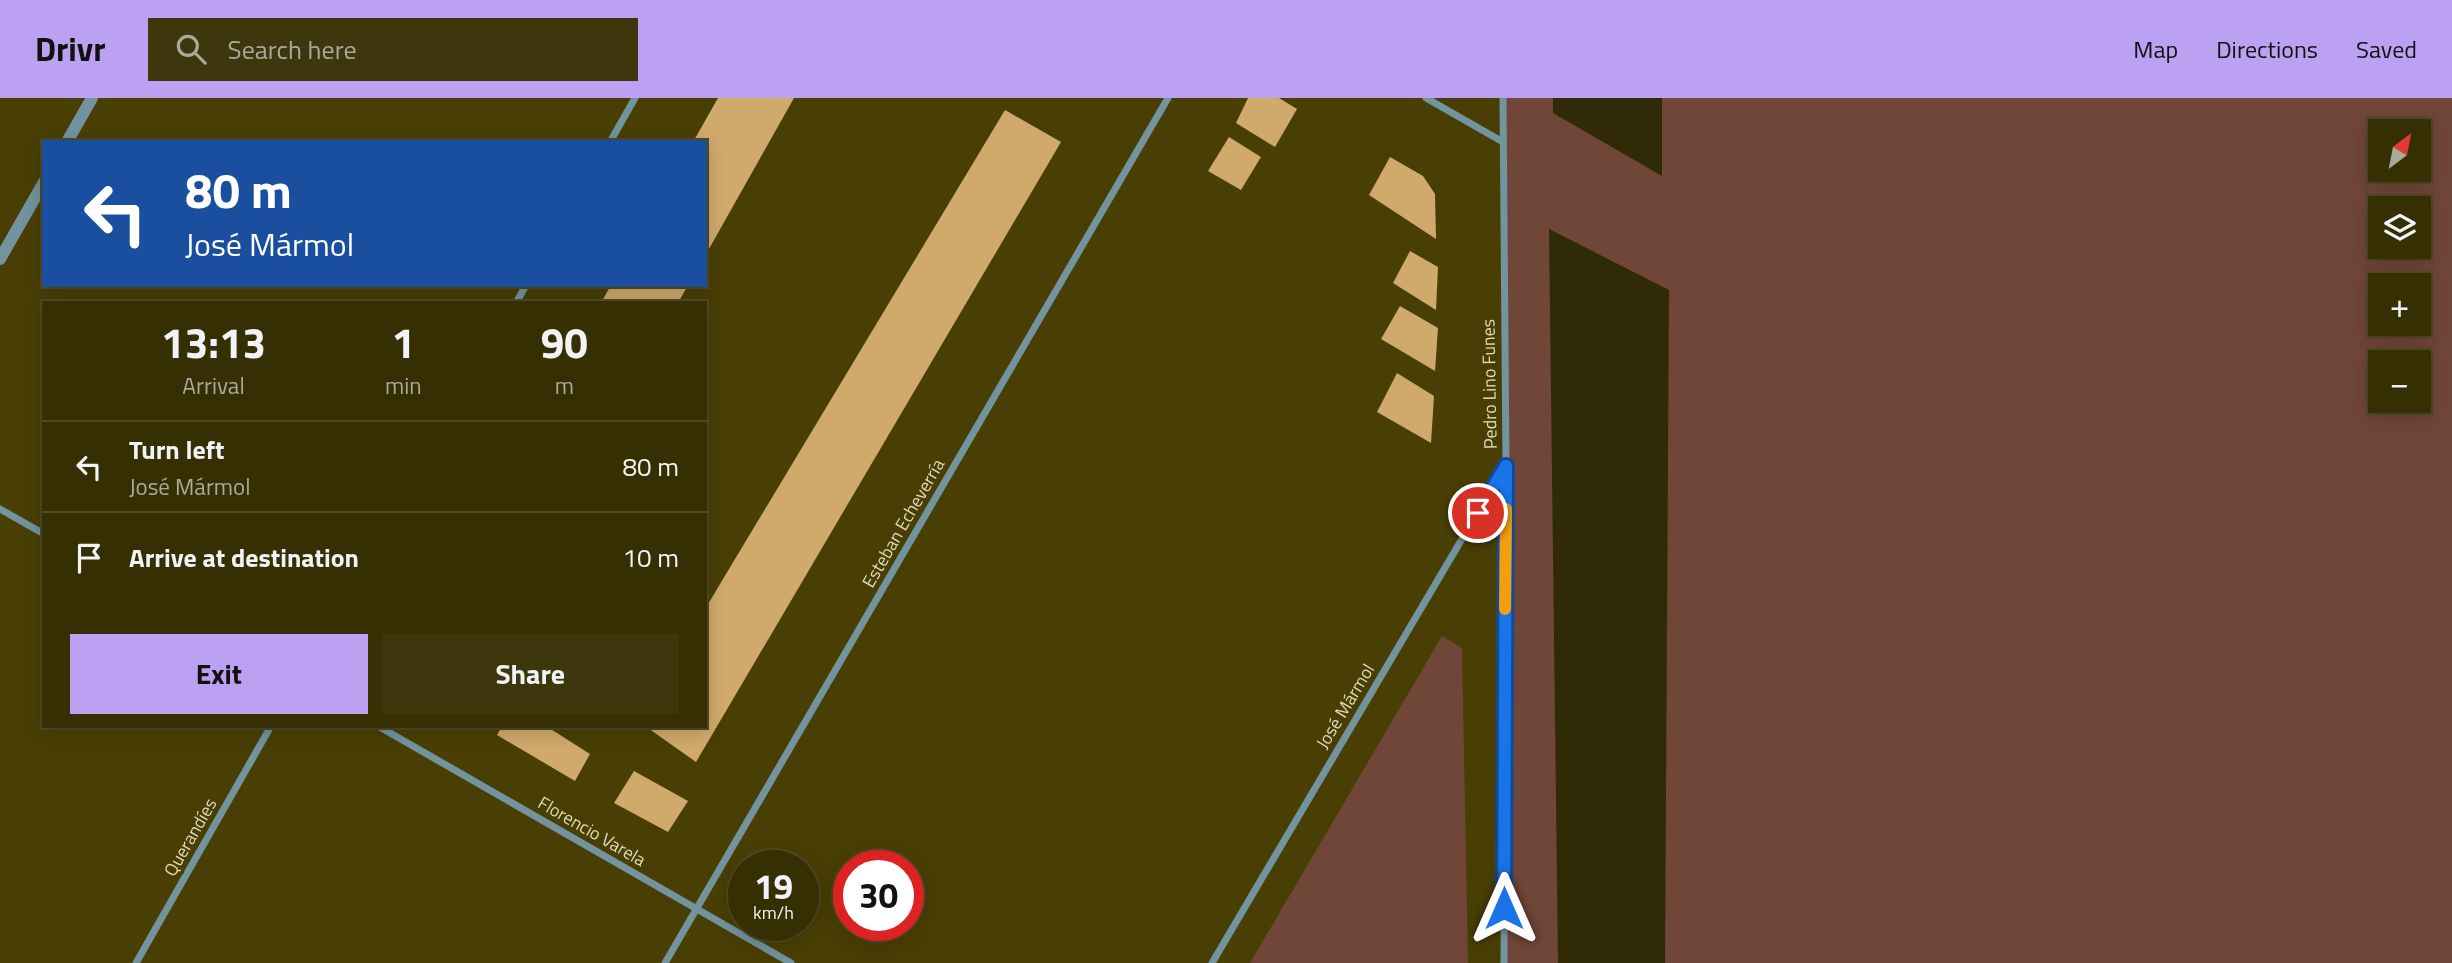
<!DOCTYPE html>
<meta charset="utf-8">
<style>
:root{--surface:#372f04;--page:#3e370e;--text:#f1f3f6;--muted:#aaa99a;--line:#514a26;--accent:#bca0f2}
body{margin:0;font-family:"Titillium Web",sans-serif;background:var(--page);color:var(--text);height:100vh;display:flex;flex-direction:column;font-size:26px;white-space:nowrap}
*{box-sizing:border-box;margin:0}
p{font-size:23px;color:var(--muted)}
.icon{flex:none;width:38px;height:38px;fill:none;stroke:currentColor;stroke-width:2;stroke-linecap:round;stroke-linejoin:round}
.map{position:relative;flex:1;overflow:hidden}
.sheet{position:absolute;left:42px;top:203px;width:665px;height:427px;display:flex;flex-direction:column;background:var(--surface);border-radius:0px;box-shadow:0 4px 18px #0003,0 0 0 2px var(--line)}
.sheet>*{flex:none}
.hud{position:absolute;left:42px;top:42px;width:665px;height:147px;border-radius:0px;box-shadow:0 4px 18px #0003,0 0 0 2px var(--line);background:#1a4fa0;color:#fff;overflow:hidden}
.needle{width:46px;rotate:32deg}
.fabs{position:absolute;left:2368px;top:21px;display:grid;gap:14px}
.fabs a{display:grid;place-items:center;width:63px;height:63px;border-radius:0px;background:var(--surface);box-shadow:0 4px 18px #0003,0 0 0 2px var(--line);font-size:35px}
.speed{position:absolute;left:728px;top:752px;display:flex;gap:14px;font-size:35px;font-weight:700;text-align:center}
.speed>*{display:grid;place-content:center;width:91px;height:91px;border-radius:50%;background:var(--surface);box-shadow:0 4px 18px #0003,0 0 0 2px var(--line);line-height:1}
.speed small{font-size:18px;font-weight:400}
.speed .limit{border:10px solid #d22;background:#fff;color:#111}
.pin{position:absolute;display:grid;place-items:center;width:60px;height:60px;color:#fff;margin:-30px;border:4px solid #fff;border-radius:50%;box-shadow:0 2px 7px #0007}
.me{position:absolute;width:77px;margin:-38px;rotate:0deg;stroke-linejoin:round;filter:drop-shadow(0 0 5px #0008)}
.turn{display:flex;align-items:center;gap:24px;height:147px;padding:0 28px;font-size:32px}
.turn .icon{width:91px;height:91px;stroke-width:2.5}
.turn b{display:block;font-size:49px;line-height:60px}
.eta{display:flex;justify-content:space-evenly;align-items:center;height:119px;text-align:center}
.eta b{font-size:42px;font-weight:700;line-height:49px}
.button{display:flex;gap:14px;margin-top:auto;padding:14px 28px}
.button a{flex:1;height:80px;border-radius:0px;background:var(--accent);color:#111;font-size:28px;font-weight:700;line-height:80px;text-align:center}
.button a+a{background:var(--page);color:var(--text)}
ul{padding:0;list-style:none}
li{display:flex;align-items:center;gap:21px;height:91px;padding:0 28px;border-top:2px solid var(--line)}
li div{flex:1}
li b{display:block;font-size:26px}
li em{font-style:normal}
header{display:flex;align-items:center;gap:42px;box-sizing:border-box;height:98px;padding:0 35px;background:var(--accent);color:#111}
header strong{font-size:33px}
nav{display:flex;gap:38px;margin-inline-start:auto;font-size:24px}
.search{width:490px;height:63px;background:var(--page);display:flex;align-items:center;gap:18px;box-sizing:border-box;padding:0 24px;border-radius:0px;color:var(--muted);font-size:26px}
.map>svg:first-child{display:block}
.green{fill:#704638;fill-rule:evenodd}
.water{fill:#302a06}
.building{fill:#d0a96c}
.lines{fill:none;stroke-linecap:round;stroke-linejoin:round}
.minor{stroke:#71949e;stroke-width:7}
.tertiary{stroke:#71949e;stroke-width:12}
.route-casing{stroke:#114b97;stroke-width:18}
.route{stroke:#1a73e8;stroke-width:12}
.slow{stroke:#f59e0b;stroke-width:12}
.labels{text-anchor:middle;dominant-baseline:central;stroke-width:7;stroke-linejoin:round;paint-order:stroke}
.street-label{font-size:18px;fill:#e0dab8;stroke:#493f05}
</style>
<header>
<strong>Drivr</strong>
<div class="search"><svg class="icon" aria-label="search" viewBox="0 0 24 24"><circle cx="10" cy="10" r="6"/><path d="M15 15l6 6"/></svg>Search here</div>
<nav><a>Map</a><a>Directions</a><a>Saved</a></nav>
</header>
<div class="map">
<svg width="2452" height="865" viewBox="0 0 2452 865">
<rect width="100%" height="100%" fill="#493f05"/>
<path class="green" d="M1503 0H2452V865H1504ZM2380 33H2418V72H2380ZM2380 110H2418V149H2380ZM2380 187H2418V226H2380ZM2380 264H2418V303H2380Z
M1442 538 1462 550 1468 865H1250Z"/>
<path class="water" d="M1553 0H1662V78L1553 15Z
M1549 131 1669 192 1665 865H1558Z"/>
<path class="building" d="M718 0H794L705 158V44H693Z
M1248 0H1279L1297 11 1275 49 1236 25Z
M1005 12 1061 44 696 664 645 628H705V511Z
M1229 39 1261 59 1241 92 1208 73Z
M1390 59 1423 78 1435 96 1436 141 1369 97Z
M1410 153 1438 169 1436 212 1393 185Z
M611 187H688L678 205H601Z
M1400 208 1438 230 1435 273 1381 241Z
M1397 275 1434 298 1431 345 1377 314Z
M502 628H546L590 656 575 683 497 637Z
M634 673 688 703 668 734 614 705Z"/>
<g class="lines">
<path class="minor" d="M1426 0 1503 44
M1503 0 1506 368 1504 865
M610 44 635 0
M516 205 526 187
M0 411 44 436
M378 628 791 865
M136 865 271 628
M665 865 1168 0
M1212 865 1505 368"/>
<path class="tertiary" d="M67 44 92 0
M0 161 44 84"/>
</g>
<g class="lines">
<g class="route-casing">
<path id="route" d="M1478 415 1506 368 1504 810"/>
</g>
<use href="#route" class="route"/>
<path class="slow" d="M1505 511 1506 411"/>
</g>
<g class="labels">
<g class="street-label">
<text transform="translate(1489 286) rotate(-91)">Pedro Lino Funes</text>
<text transform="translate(903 425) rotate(-60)">Esteban Echeverría</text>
<text transform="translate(1345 608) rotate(-59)">José Mármol</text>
<text transform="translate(592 733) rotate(30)">Florencio Varela</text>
<text transform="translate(190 739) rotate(-60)">Querandíes</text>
</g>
</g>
</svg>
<div class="fabs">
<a><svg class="needle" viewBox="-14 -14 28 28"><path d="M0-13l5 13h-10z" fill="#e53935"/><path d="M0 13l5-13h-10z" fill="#aaa99a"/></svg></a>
<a><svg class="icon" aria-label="layers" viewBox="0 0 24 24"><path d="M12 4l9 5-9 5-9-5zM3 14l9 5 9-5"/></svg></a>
<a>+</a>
<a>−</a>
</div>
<div class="speed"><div>19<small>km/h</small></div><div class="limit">30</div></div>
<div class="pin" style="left:1478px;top:415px;background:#d93025"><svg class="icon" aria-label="arrive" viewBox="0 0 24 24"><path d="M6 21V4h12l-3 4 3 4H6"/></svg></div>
<svg class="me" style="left:1504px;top:810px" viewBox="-20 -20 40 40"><path d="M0-17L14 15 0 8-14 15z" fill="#1a73e8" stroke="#fff" stroke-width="4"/></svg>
<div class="hud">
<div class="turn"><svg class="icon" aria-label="left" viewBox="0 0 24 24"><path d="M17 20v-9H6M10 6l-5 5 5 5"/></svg><div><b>80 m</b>José Mármol</div></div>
</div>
<section class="sheet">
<div class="eta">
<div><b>13:13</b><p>Arrival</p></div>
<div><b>1</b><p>min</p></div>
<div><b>90</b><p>m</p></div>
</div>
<ul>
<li><svg class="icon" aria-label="left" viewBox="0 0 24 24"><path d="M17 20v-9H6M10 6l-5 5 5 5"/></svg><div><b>Turn left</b><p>José Mármol</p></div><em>80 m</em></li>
<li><svg class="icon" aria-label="arrive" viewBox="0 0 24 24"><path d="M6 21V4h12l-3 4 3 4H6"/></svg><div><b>Arrive at destination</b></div><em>10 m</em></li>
</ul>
<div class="button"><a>Exit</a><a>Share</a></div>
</section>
</div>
